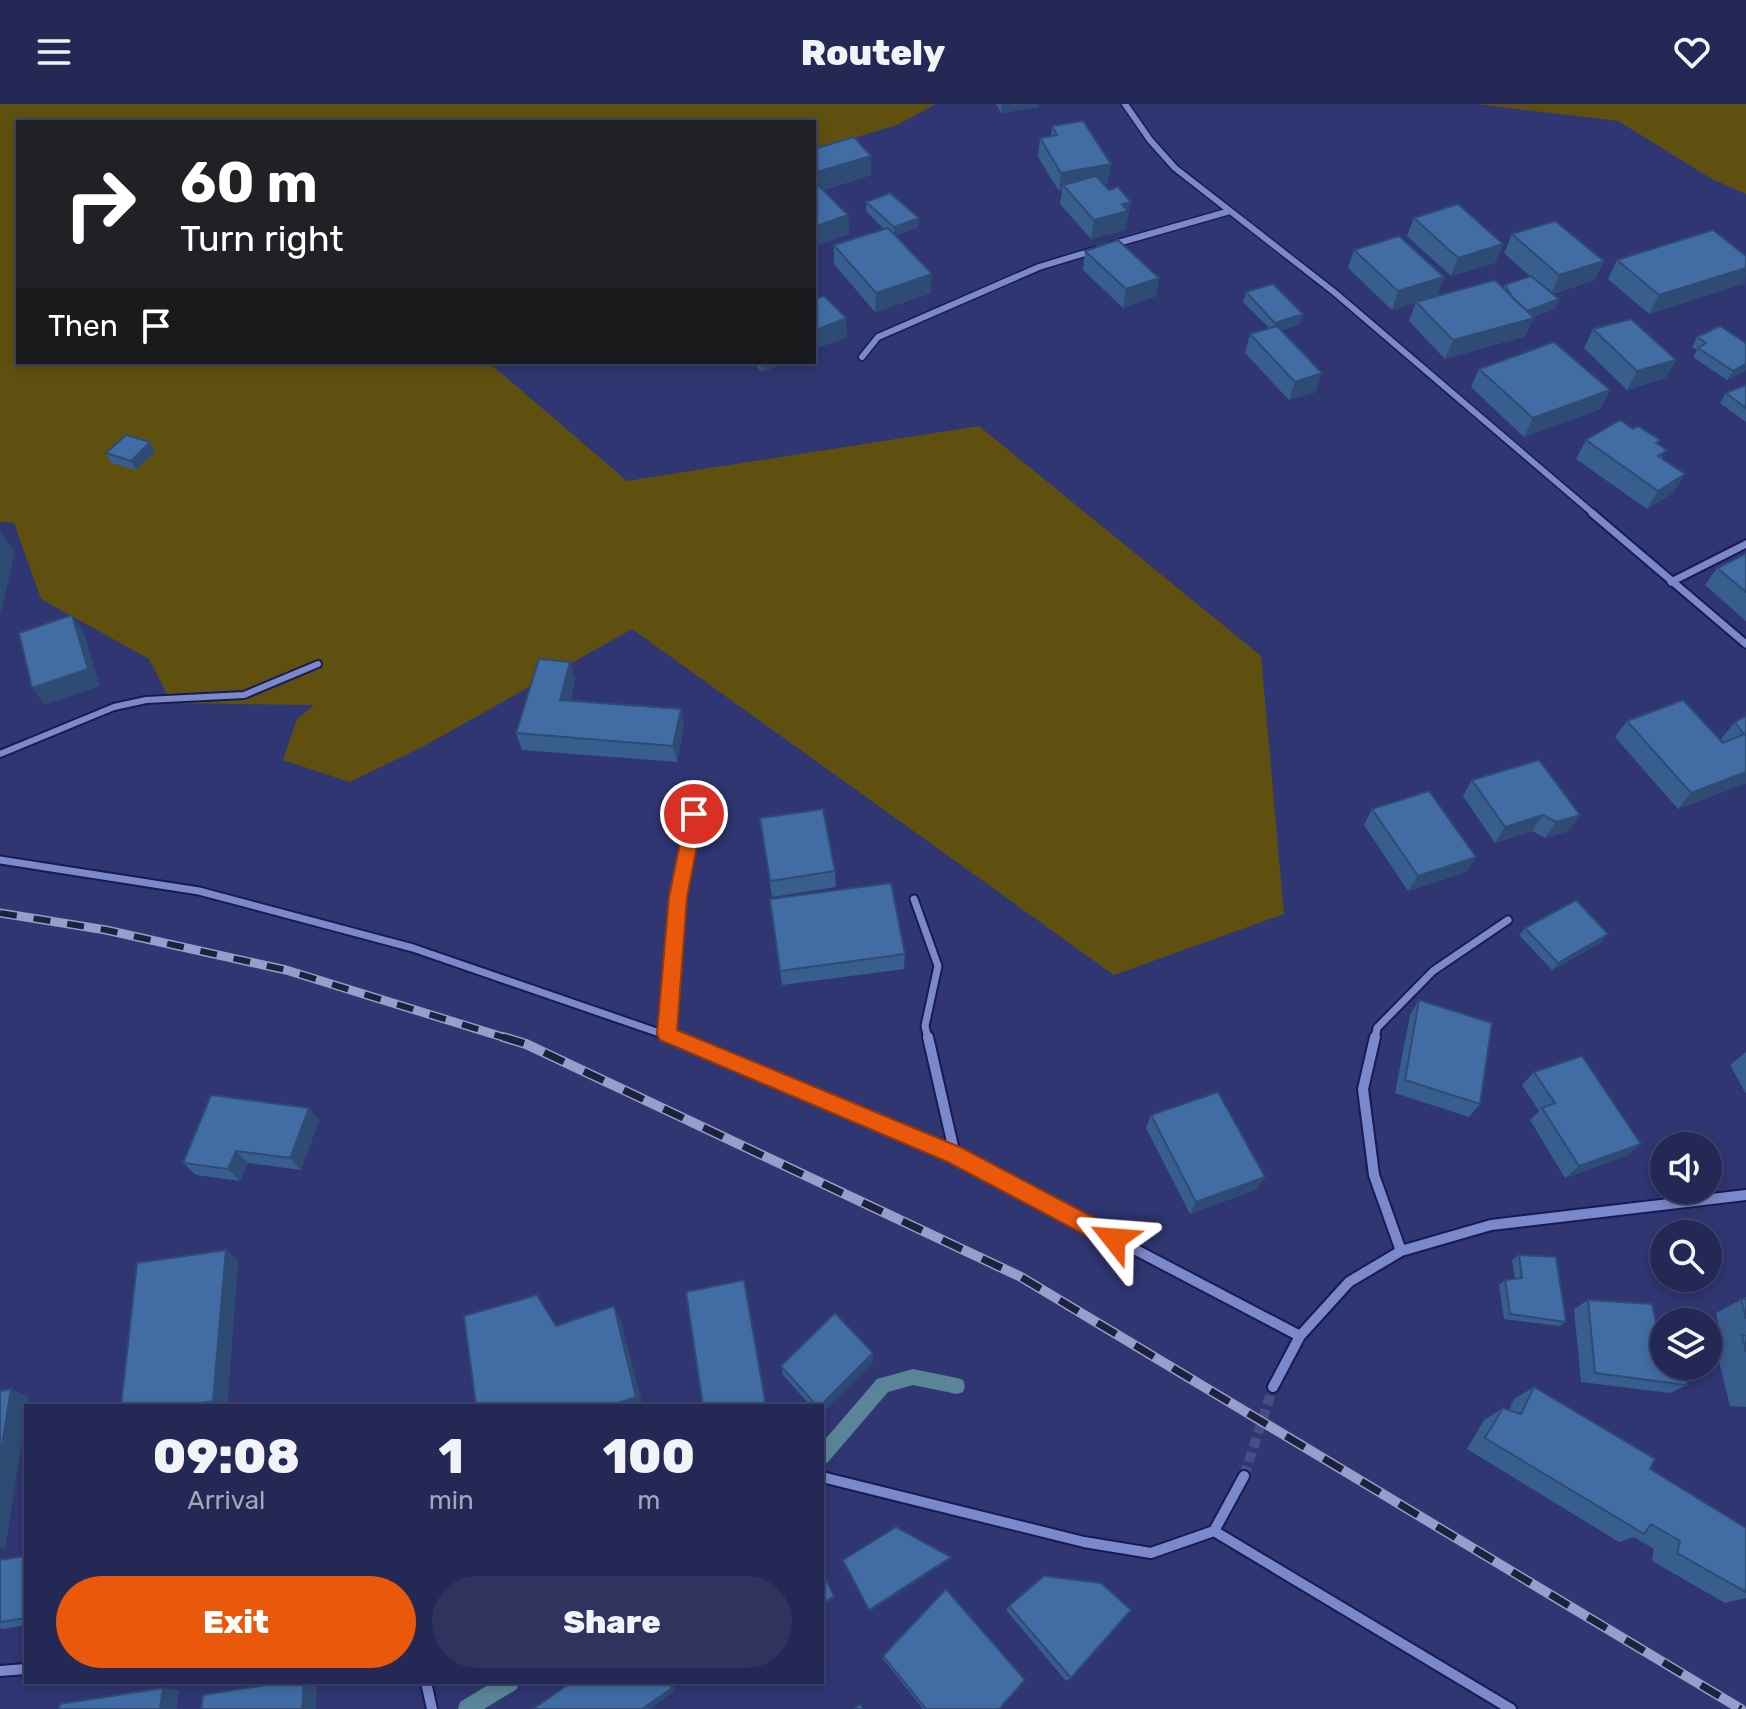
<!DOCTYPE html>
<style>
:root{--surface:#232855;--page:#2f345f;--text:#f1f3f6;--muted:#a3a6b9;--line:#40446c;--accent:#ea580c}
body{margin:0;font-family:Rubik,sans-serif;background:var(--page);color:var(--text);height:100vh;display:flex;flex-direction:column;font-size:30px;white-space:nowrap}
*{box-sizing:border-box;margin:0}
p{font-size:26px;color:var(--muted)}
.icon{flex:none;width:44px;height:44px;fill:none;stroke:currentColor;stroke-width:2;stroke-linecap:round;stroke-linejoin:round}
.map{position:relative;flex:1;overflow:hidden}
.drawer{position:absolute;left:24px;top:1300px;width:800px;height:280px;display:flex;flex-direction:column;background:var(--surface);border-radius:0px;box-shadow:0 4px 12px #0003,0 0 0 2px var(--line)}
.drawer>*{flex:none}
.guide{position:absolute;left:16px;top:16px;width:800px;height:244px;border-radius:0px;box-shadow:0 4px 12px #0003,0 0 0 2px var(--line);background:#202124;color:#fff;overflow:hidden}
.buttons{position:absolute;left:1650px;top:1028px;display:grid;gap:16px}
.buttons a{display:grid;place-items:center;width:72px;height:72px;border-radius:50%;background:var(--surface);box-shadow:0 4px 12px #0003,0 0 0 2px var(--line);font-size:40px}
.pin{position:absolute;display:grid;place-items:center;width:68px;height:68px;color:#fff;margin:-34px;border:4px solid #fff;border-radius:50%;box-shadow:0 2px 8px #0007}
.me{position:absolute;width:88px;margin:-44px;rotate:298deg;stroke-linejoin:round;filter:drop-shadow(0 0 6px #0008)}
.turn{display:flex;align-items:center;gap:28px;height:168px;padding:0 32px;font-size:36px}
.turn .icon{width:104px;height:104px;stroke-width:2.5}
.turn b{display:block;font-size:56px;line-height:68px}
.then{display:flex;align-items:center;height:76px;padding:0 32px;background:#0003;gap:16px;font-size:30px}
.eta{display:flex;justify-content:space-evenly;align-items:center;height:136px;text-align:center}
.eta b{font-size:48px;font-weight:800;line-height:56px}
.action{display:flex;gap:16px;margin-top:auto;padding:16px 32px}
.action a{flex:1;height:92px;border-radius:48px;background:var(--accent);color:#fff;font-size:32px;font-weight:800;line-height:92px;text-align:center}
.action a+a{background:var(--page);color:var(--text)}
header{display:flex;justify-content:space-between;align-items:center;height:104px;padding:0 32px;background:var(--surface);font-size:36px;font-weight:800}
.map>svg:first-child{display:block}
.green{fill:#5f5010}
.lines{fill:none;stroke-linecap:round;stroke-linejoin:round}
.stream{fill:#5a8598;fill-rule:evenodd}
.minor-tunnel{stroke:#474e86;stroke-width:10;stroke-dasharray:10 5;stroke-linecap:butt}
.service-casing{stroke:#181b53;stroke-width:10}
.minor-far2-casing{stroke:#181b53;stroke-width:9}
.minor-far1-casing{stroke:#181b53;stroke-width:11}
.minor-casing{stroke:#181b53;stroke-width:14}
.service{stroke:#7b88ca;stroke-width:6}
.minor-far2{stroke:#7b88ca;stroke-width:6}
.minor-far1{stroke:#7b88ca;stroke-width:7}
.minor{stroke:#7b88ca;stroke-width:10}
.rail-far1-casing{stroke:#979ecb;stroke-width:9}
.rail-casing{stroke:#979ecb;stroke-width:10}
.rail-far1{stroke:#1d223c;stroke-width:6;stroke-dasharray:17;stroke-linecap:butt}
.rail{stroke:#1d223c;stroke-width:7;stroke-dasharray:22;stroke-linecap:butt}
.wall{fill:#385e8d}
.shaded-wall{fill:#2e4c73}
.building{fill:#416da4;stroke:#2e4c73;stroke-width:2}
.route{fill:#ea580c;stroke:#983908;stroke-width:2}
</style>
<header><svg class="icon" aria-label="menu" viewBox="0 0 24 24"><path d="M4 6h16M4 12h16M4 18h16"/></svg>Routely<svg class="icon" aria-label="heart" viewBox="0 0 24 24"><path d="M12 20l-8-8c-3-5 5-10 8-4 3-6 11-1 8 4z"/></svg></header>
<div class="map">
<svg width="1746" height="1605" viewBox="0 0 1746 1605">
<rect width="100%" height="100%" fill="#2f3671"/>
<path class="green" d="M0 0H936L897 21 814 46V18H18V258H488L627 377 979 322 1261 552 1284 810 1114 871 632 525 424 642 350 678 283 656 297 615 314 601 165 599 168 592 149 555 41 495 14 419 0 418Z
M1477 0H1746V90L1712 75 1618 17Z"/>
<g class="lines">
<path class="stream" d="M913 1265 957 1274 963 1276 965 1282 963 1288 957 1290 913 1281 888 1288 828 1358 822 1361V1339L877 1275Z
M493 1578H519L517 1585 484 1605H458L460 1598Z"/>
<path class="minor-tunnel" d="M1244 1372 1273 1283"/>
<g class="service-casing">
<path id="service" d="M0 650 114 603 146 596 244 591 318 560"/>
</g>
<g class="minor-far2-casing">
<path id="minor-far2" d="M1125 0 1150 36 1175 64 1334 188 1595 411
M1111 141 1230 107
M862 253 878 233 1039 163 1095 146"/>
</g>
<g class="minor-far1-casing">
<path id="minor-far1" d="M1592 409 1746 540
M1671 478 1746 440
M0 756 199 787 413 844 677 935
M914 795 938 862 925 922 928 935
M667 930 678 793 700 682
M1375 935 1377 924 1433 867 1508 816"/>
</g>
<g class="minor-casing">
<path id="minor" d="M672 933 955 1051 1300 1232
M928 933 955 1051
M1375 933 1363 985 1374 1071 1401 1147
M1273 1283 1300 1232 1349 1178 1401 1147 1491 1121 1746 1091
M822 1373 1084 1438 1151 1449 1214 1427 1244 1372
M1214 1427 1511 1605
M0 1567 26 1565
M426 1578 432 1605"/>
</g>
<use href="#service" class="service"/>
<use href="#minor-far2" class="minor-far2"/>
<use href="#minor-far1" class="minor-far1"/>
<use href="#minor" class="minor"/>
<g class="rail-far1-casing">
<path id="rail-far1" d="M0 809 106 826 286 866 509 935"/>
</g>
<g class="rail-casing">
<path id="rail" d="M503 933 526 940 1021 1173 1741 1605"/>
</g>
<use href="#rail-far1" class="rail-far1"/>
<use href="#rail" class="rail"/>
</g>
<path class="wall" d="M996 0H1039V3L1001 9Z
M1052 22 1108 79 1103 80 1109 86 1131 98 1125 126 1091 135 1060 100 1062 87H1059L1038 53 1040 34 1051 32Z
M814 45 871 71 823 86 848 111 849 130 814 142Z
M866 98 919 114 918 123 896 132 931 189 875 208 834 160V141L884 125 866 107Z
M1414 114 1495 159 1451 172 1407 132Z
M1512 130 1595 176 1552 190 1559 195 1554 205 1533 213 1525 232 1445 255 1409 217 1416 198 1392 206 1348 164 1354 146 1444 173 1437 192 1503 184 1505 181 1530 172 1504 149Z
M1085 147 1159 174 1156 192 1123 204 1083 166Z
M1617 156 1745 179 1649 210 1608 175Z
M1246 188 1303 210 1300 220 1281 226 1316 288 1289 296 1245 249 1250 230 1269 224 1243 198Z
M1593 225 1676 256 1665 274 1627 286 1584 244Z
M1697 233 1746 266 1727 276 1693 253 1697 246 1692 243Z
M752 258H786L762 268Z
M1479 265 1610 286 1600 305 1524 333 1471 283Z
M1746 281V318L1720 299 1726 289Z
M1633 325 1658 340 1674 388 1647 405 1576 355 1586 336Z
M155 348 136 366 111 359 106 349Z
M1746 450V517L1705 481 1717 464Z
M575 575 570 597 684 622 677 658 522 646 516 629Z
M1746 612V679L1678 705 1615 633 1627 617 1723 639 1724 638 1721 635 1735 618Z
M1472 676 1580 711 1568 727 1545 734 1532 727 1495 739 1463 692Z
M1372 705 1476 753 1466 768 1408 787 1364 721Z
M760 714 835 767 836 783 772 793Z
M770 795 905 850 904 865 782 881Z
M1525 824 1602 838 1552 866 1519 831Z
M1419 896 1480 1000 1469 1013 1395 989 1410 911Z
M1746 948V990L1730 961Z
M1534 968 1641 1040 1626 1052 1565 1074 1530 1016 1539 1007 1522 981Z
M1151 1011 1257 1085 1190 1110 1146 1024Z
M319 1016 301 1066 248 1059 240 1077 196 1071 183 1059Z
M1519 1151 1566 1218 1559 1222 1504 1215 1499 1181 1505 1176 1515 1175 1512 1156Z
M238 1156 227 1302H121Z
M1746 1193V1303L1730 1302 1716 1245 1723 1241 1716 1209Z
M1588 1196 1660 1237 1687 1281 1670 1289 1581 1278 1574 1205Z
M873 1258 822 1302H811L783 1271 781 1262Z
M1534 1283 1650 1365 1746 1424V1494L1725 1499 1652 1457 1654 1445 1634 1433 1619 1438 1467 1345 1484 1316 1503 1304 1509 1306 1514 1295Z
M26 1452V1521L4 1525 0 1524V1456Z
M1009 1502 1071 1574 1066 1577 1006 1506Z
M883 1552 999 1605H923L883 1555Z"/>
<path class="shaded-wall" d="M1002 0H1039V3L1001 9Z
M871 52V71L818 87 817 68Z
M1111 60 1108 79 1067 86 1063 81 1062 87H1059L1061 69Z
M1131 98 1125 126 1091 135 1094 116 1122 100Z
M848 111 849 130 814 142V123Z
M919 114 918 123 893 133 894 123Z
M1503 140 1495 159 1451 172 1458 154Z
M1604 157 1595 176 1551 190 1559 171Z
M1746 164 1745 179 1649 210 1659 191Z
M932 170 931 189 875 208 876 189Z
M1444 173 1437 192 1392 206 1398 187Z
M1159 174 1156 192 1123 204 1126 185Z
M1559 195 1554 205 1519 218 1523 208Z
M1303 210 1300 220 1272 228 1275 219Z
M846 214 847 233 814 246V227Z
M1534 214 1525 232 1445 255 1453 236Z
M1676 256 1665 274 1627 286 1637 267Z
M761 258H786L762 268Z
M1746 260V266L1727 276 1733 267Z
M1322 269 1316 288 1289 296 1295 278Z
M1610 286 1600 305 1524 333 1533 314Z
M150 338 155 348 136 366 131 357Z
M1685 370 1674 388 1647 405 1658 387Z
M0 427 15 448 0 512Z
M72 511 84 529 100 582 45 601 32 584Z
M570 558 575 575 565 613 560 596Z
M681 605 684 622 677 658 673 642Z
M1746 668V679L1678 705 1691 689Z
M1543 711 1532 727 1495 739 1505 723Z
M1580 711 1568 727 1545 734 1556 718Z
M1476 753 1466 768 1408 787 1418 772Z
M1608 830 1602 838 1552 866 1558 859Z
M309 1004 319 1016 301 1066 290 1054Z
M1641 1040 1626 1052 1565 1074 1579 1062Z
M236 1047 248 1059 240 1077 228 1065Z
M1265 1073 1257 1085 1190 1110 1196 1098Z
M226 1146 238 1156 227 1302H221L213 1297Z
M614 1202 621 1217 643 1302H610Z
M873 1249V1258L822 1309V1302H820Z
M11 1285 29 1293 28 1302H26V1313L5 1445 0 1443V1354Z
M951 1453V1455L869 1508V1506Z
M834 1492 835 1494 822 1502V1500Z
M304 1578H317L316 1605H302Z
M669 1578H672L676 1586 650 1605H642Z
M163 1584 179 1586 177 1605H160Z"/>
<path class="building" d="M1083 17 1111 60 1061 69 1040 34 1057 31 1052 22Z
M854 33 871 52 817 68 814 65V45Z
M1096 72 1109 86 1118 83 1131 98 1122 100 1128 107 1094 116 1063 81Z
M814 77 848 111 814 123Z
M890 89 919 114 894 123 866 98Z
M1458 100 1503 140 1458 154 1414 114Z
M1555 117 1604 157 1559 171 1512 130Z
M888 124 932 170 876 189 834 141Z
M1713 126 1746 152V164L1659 191 1617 156Z
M1399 132 1444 173 1398 187 1354 146Z
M1118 136 1159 174 1126 185 1085 147Z
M1531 172 1559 195 1527 207 1513 194 1505 181Z
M1495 176 1534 214 1453 236 1416 198Z
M1273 180 1303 210 1275 219 1246 188Z
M824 192 846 214 814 227V196Z
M1631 215 1676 256 1637 267 1593 225Z
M1277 222 1322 269 1295 278 1250 230Z
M1720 222 1746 239V260L1733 267 1698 244 1706 239 1697 233Z
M1554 238 1610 286 1533 314 1479 265Z
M1746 281V304L1726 289Z
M1620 316 1633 325 1638 322 1660 336 1656 339 1667 346 1658 352 1685 370 1658 387 1586 336Z
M126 331 150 338 131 357 106 349Z
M1746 450V488L1717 464Z
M72 511 88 565 32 584 19 529Z
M539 555 570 558 560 596 681 605 673 642 516 629Z
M1683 596 1723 639 1744 630 1735 618 1746 612V668L1691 689 1627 617Z
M1539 656 1580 711 1556 718 1543 711 1505 723 1472 676Z
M1429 687 1476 753 1418 772 1372 705Z
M823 705 835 767 770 777 760 714Z
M891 779 905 850 780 867 770 795Z
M1576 796 1608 830 1558 859 1525 824Z
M1419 896 1492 919 1480 1000 1405 976Z
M1582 952 1641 1040 1579 1062 1542 1004 1555 999 1534 968Z
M1218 988 1265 1073 1196 1098 1151 1011Z
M211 991 309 1004 290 1054 236 1047 228 1065 183 1059Z
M226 1146 213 1297 185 1302H121L137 1159Z
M1519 1151 1556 1153 1566 1218 1510 1210 1505 1176 1522 1174Z
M744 1176 766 1302H703L686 1188Z
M537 1191 556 1222 614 1202 636 1293 610 1302H476L464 1212Z
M1741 1195H1746V1215Z
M1588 1196 1652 1200 1660 1237 1664 1238V1262H1684L1687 1281 1595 1269Z
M835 1209 873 1249 820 1302H817L781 1262Z
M1742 1231 1746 1232V1248Z
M1534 1283 1655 1355 1650 1365 1746 1424V1488L1677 1449 1680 1437 1651 1420 1644 1430 1485 1334 1503 1304 1521 1310Z
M11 1285 0 1354V1287Z
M896 1423 951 1453 869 1506 843 1456Z
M26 1452V1514L0 1518V1456Z
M822 1468 834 1492 822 1500Z
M1044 1472 1101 1479 1131 1506 1071 1574 1009 1502Z
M946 1485 1025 1576 999 1605H926L883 1552Z
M285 1578H304L302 1605H201L203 1591Z
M572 1578H669L672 1584 642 1605H533Z
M163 1584 160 1605H59L60 1600Z
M860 1600 863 1605H854Z"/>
<path class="route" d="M694 703 703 710 687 793 677 926 962 1044 1121 1128 1124 1135 1121 1142 1114 1145 1106 1142 948 1058 660 936 657 930 669 793 686 710Z"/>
</svg>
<div class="buttons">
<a><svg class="icon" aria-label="sound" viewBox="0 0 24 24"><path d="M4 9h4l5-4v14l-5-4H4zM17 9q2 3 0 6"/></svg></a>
<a><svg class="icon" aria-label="search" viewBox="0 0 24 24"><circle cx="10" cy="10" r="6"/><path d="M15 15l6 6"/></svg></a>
<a><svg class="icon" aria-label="layers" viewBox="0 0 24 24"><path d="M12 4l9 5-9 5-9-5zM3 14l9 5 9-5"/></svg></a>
</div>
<div class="pin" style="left:694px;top:710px;background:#d93025"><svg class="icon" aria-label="arrive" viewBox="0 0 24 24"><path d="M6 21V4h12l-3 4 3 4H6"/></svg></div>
<svg class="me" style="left:1114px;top:1135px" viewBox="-20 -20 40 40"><path d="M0-17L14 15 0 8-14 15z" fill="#ea580c" stroke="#fff" stroke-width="4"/></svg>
<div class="guide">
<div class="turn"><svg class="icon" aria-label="right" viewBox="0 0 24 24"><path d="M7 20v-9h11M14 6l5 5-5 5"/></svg><div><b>60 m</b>Turn right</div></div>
<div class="then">Then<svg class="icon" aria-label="arrive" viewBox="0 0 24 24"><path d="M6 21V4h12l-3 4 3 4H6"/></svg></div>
</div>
<section class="drawer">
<div class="eta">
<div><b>09:08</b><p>Arrival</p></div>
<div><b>1</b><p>min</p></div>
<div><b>100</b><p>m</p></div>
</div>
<div class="action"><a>Exit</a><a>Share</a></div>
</section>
</div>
